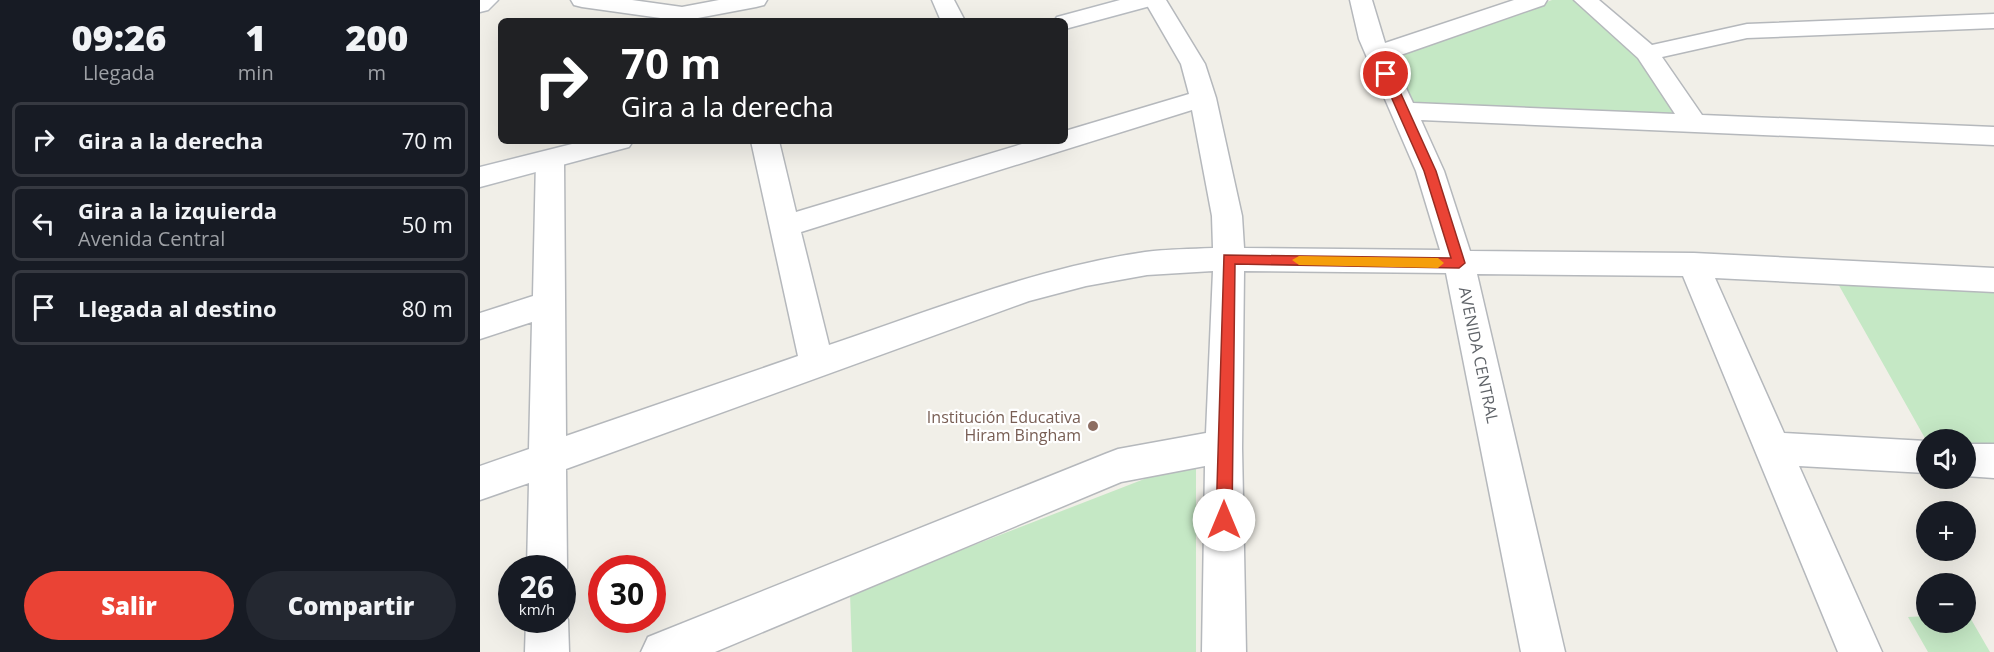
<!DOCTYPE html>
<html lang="es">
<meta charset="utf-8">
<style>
:root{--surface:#171b24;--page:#242831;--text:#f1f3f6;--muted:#9ea1a6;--line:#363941;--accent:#ea4335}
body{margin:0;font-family:"Open Sans",sans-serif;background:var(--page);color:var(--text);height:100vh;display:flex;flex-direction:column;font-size:22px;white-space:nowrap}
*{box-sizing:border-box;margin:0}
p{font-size:20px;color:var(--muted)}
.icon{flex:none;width:33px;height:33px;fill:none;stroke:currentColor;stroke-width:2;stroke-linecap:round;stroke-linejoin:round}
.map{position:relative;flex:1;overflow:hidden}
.sheet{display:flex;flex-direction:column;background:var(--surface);width:480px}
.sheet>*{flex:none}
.banner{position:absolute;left:18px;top:18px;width:570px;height:126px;border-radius:9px;box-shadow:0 6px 24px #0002;background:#202124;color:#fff;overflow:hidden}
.tools{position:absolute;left:1436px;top:429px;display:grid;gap:12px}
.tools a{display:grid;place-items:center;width:60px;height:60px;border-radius:50%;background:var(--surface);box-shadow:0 6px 24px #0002;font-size:30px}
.speed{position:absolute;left:18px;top:555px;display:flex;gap:12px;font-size:30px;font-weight:700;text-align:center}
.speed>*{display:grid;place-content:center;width:78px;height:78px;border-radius:50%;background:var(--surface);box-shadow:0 6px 24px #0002;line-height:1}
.speed small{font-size:15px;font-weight:400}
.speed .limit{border:9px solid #d22;background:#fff;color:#111}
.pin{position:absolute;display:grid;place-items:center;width:51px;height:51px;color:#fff;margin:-26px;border:3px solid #fff;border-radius:50%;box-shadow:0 2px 6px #0007}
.me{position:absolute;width:66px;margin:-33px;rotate:0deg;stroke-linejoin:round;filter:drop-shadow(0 0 4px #0008)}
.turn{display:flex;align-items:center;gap:21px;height:126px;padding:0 24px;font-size:27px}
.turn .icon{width:78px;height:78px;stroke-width:2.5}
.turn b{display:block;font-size:42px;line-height:51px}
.eta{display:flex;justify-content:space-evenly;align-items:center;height:102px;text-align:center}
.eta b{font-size:36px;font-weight:800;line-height:42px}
.primary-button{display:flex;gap:12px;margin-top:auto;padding:12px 24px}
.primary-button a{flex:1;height:69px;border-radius:36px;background:var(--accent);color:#fff;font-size:24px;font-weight:800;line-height:69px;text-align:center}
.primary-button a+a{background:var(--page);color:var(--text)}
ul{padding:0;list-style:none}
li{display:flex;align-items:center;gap:18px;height:75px;margin:0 12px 9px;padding:0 12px;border:3px solid var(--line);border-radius:9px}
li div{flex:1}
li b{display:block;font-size:22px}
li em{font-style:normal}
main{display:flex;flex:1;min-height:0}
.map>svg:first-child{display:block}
.green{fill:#c5e8c5}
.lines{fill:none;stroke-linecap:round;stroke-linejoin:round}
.street-casing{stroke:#b5b8bc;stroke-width:3}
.secondary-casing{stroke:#b6babf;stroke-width:3}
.street{fill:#fff;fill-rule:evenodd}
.secondary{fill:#fff;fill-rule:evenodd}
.route{fill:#ea4335;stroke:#982c22;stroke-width:1.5}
.slow{fill:#f59e0b}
.education-dot{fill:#8d6e63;stroke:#fff;stroke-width:2}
.labels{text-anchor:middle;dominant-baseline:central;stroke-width:4.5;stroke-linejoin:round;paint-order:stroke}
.street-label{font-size:16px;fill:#5f6368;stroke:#fff}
.education-label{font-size:16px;fill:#785e54;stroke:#fff;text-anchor:end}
</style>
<main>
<section class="sheet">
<div class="eta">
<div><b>09:26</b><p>Llegada</p></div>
<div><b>1</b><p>min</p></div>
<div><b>200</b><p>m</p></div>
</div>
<ul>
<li><svg class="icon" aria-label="right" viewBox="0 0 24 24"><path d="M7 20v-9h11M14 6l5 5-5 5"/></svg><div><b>Gira a la derecha</b></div><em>70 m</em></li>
<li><svg class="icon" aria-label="left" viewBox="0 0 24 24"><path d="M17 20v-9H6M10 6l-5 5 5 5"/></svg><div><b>Gira a la izquierda</b><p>Avenida Central</p></div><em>50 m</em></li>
<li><svg class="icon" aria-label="arrive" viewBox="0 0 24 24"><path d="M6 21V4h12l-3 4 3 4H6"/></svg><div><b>Llegada al destino</b></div><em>80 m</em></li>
</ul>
<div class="primary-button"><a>Salir</a><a>Compartir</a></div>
</section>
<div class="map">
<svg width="1514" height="652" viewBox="0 0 1514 652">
<rect width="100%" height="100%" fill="#f1efe8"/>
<path class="green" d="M1072 0H1098L1159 54 1202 116 930 105 908 57Z
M1357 282 1514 290V445L1485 443V440H1446Z
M716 459V652H372L370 593Z
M1485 614H1488L1510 652H1448L1428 617 1446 616V622H1485Z"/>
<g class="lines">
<g class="street-casing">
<path id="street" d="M91 0H152L202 7 239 0H287L284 5 276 7 202 21 102 7 94 5Z
M452 0H474L485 21H461Z
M664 0H686L725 64 736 98 762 216 764 248 960 250 936 171 879 39 870 0H892L905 43 1034 0H1067L1064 5 912 58 933 103 1195 114 1158 58 1094 0H1119L1172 45 1267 24 1514 14V28L1267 38 1182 57 1222 115 1514 127V145L941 120 964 171 990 251 1214 253 1514 268V292L1235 278 1304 433 1446 441V473L1319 466 1402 652H1358L1203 276 997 274 1085 652H1041L966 273 764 271 762 448 766 652H722L725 466 641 482 235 652H161L168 637 625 454 638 449 726 433 733 271 667 275 606 286 549 301 86 469 87 568 82 579V568H47L49 483 0 500V466L49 449 52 322 0 339V313L53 296 56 160 60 153 70 151 80 153 84 160 86 436 318 356 271 141H299L316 212 552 141H585V131L709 94 701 64ZM712 110 732 216 733 248C711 249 687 249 665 252 556 268 453 310 349 345L321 232Z
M1485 444H1514V478L1485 476Z
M82 607 88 620 89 652H45L46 620H82Z"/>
</g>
<g class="secondary-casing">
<path id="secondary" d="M0 0H18L8 10 0 12Z
M640 0H677L674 5 585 29V21H574L577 17Z
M104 141H153L149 147 0 187V167Z"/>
</g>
<use href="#street" class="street"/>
<use href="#secondary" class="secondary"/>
</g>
<path class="route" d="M906 70 912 74 956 171 985 263 979 268 755 264 752 520 750 525 744 527 738 525 736 520 744 255 971 258 944 171 901 74Z"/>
<path class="slow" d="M819 256 958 258 964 263 958 268 819 265 812 260Z"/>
<circle class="education-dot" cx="613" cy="426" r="6"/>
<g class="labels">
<g class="street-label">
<text transform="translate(999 355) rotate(78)">AVENIDA CENTRAL</text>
</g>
<g class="education-label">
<text x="601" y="417">Institución Educativa<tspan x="601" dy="18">Hiram Bingham</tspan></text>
</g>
</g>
</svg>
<div class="tools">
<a><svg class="icon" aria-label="sound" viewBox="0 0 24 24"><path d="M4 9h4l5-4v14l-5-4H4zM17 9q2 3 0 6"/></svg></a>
<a>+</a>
<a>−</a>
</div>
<div class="speed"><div>26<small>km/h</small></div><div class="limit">30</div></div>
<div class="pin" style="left:906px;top:74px;background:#d93025"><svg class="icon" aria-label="arrive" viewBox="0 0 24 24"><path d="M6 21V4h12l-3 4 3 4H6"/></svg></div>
<svg class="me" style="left:744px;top:520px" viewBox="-20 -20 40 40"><circle r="19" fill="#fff"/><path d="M0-13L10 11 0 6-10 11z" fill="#ea4335"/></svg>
<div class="banner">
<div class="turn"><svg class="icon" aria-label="right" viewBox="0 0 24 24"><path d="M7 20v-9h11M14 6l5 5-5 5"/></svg><div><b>70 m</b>Gira a la derecha</div></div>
</div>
</div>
</main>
